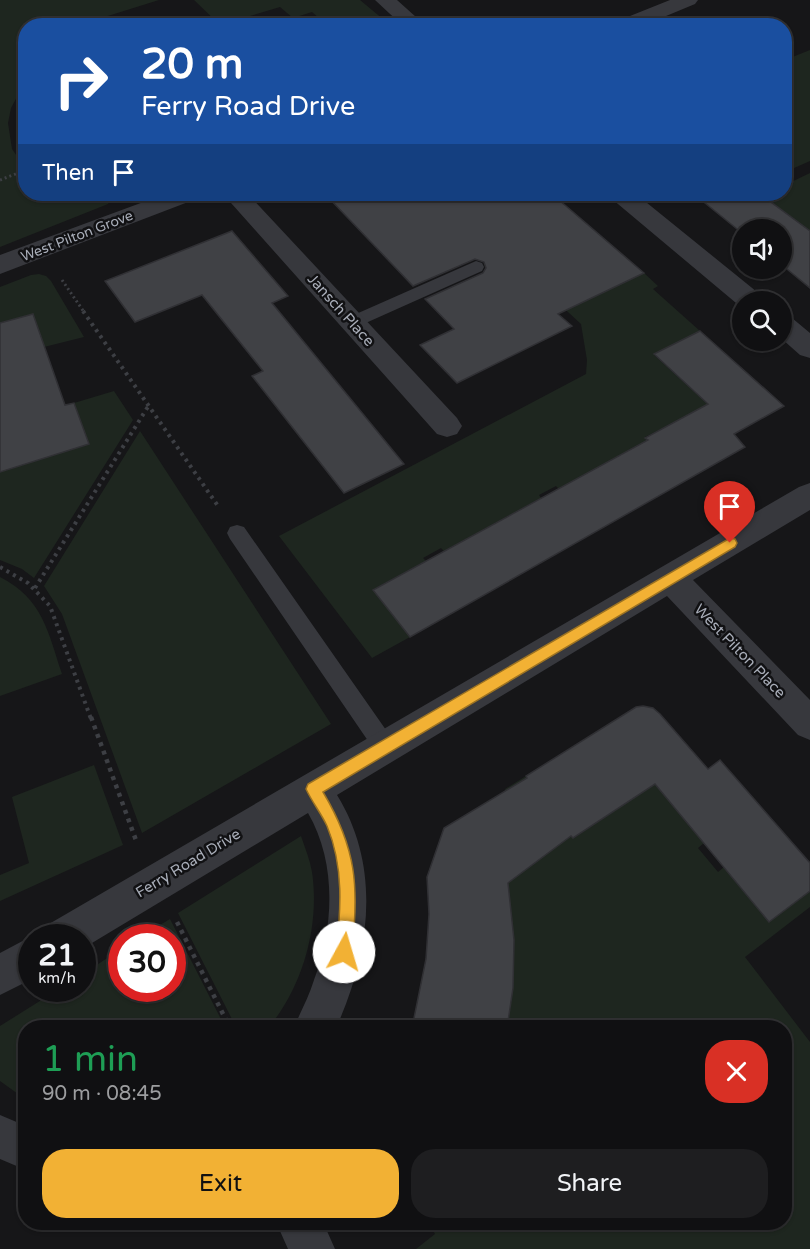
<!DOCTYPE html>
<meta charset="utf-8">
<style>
:root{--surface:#101012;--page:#1e1e20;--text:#f1f3f6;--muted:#9c9d9f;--line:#303032;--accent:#f2b134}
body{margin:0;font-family:"Varela Round",sans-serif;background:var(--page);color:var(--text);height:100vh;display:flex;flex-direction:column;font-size:22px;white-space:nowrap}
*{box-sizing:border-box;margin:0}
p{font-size:20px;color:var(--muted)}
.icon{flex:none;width:33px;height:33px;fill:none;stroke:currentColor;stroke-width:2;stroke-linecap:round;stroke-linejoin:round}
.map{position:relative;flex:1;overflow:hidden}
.panel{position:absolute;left:18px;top:1020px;width:774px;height:210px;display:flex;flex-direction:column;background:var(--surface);border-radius:24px;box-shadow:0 2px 4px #0004,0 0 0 2px var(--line)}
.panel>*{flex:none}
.hud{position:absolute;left:18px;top:18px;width:774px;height:183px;border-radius:24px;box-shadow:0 2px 4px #0004,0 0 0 2px var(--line);background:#1a4fa0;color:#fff;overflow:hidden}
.fabs{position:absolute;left:732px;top:219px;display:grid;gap:12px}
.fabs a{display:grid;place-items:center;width:60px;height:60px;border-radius:50%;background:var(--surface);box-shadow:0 2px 4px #0004,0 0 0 2px var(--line);font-size:30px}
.speed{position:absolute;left:18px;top:924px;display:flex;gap:12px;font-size:30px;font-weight:700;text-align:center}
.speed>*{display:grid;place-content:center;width:78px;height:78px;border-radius:50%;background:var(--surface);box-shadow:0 2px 4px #0004,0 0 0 2px var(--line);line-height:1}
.speed small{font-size:15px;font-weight:400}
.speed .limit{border:9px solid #d22;background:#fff;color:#111}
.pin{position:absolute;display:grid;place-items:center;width:51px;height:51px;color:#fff;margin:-62px -26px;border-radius:50% 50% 50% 0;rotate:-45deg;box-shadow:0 0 6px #0007}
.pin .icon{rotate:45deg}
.me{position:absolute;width:66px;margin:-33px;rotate:6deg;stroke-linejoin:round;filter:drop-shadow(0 0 4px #0008)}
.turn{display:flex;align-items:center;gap:21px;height:126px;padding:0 24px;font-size:27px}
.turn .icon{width:78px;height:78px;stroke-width:2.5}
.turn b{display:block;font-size:42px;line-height:51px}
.then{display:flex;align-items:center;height:57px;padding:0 24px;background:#0003;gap:12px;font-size:22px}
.round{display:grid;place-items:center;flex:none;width:63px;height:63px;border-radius:24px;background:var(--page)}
.summary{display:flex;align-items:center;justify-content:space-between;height:102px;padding:0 24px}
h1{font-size:36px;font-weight:600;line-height:45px;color:#1e9e55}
.action{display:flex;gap:12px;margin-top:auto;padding:12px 24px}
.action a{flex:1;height:69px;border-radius:24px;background:var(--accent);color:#111;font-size:24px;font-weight:600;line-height:69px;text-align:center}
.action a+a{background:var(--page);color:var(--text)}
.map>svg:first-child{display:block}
.green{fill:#1e261f}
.building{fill:#404145;stroke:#303034;stroke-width:1.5}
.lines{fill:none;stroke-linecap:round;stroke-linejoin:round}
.path-far2{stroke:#3d3f44;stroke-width:3;stroke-dasharray:2 3;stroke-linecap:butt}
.path-far1{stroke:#3d3f44;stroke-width:4;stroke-dasharray:3 4.5;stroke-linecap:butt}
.path{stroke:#3d3f44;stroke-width:4.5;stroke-dasharray:4 5;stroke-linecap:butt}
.lane{fill:#37383d;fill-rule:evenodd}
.street{fill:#37383d;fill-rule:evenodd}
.route{fill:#f2b134;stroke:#9d7322;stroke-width:1.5}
.labels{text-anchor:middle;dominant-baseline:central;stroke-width:5;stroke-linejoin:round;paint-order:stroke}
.far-street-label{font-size:14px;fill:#a8adb8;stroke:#111113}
.street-label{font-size:15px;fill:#a8adb8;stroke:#111113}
</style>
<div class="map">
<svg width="810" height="1249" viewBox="0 0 810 1249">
<rect width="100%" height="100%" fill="#161618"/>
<path class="green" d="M0 0H159L79 25 26 26 25 82 11 108 8 123 12 149 25 168 26 194H113L108 204 0 247Z
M194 0H360L390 25H327L312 12 293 18 280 7 220 25Z
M810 50V161L785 172V60Z
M810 173V231L762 195 784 194 785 185Z
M440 194H464L504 230 644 273 658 286 653 289 700 331 654 355 711 407 664 432 661 429 645 437 648 440 559 489 556 486 539 495 541 498 444 551 441 548 423 558 426 561 374 589 410 637 372 658 279 536 586 374 587 360 581 324Z
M39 274 46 276 51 281 84 337 44 347 32 314 0 323V287L31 275Z
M114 391 133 420 34 578 22 569 0 560V472L89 444 74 403Z
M140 431 331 724 142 833 62 614 44 586Z
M0 577C43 599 48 632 62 674L0 696Z
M94 765 123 845 0 901V875L29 863 12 797Z
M526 776 574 838 655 784 704 843 698 848 718 872 724 867 769 922 810 891V907L745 957 810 1042V1249H416L435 1234 429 1223 784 1222V1028L507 1027C518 977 511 931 508 881 506 852 511 816 505 789Z
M301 836C305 848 310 860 312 872 320 925 303 986 269 1027H236L178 913Z
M170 919 225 1027 26 1028 25 1099 0 1081V1026L59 989 82 988 83 974 121 949 122 988H172V938L140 937Z"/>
<path class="building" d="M325 194H552L644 273 558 314 572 326 457 383 420 345 454 329 425 299 483 273 486 268 484 262 475 259 413 286Z
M694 194H760L810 231V288L782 265V230H742V233Z
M232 231 288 296 272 303 404 464 344 493 252 376 263 371 202 295 135 322 105 281Z
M33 314 65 405 74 403 89 444 0 472V323Z
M700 331 784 406 734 434 745 447 410 637 373 590 648 440 645 438 708 404 654 354Z
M643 706 653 708 660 714 708 769 720 760 810 863V891L769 922 655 784 573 838 571 836 508 883 514 940 513 988 507 1028H412L426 959 429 914 427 877 444 828 527 778 526 776 636 707Z"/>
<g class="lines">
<path class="path-far2" d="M0 180 26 170
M62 280 84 312"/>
<path class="path-far1" d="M83 311 218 506
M0 567 28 583 50 606 91 719
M35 588 149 405"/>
<path class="path" d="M91 717 137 843
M177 922 230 1028"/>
<path class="lane" d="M142 194H158L167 204 159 209 153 208Z
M476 261 482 263 484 267 482 271 359 326H347L344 322 347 318Z
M237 525 244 527 393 740 396 747 393 754 385 757 377 754 230 539 227 533 230 527Z"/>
<path class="street" d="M375 0H397L426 26H403Z
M670 0H698L695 4 642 26H612L615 22Z
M165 194H199L196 199 0 274V255Z
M223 194H248L457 418 462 426 457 434 447 437 437 434Z
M609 194H636L762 296 766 302H742V308L612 199Z
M782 316 792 318 810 333V358L800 355 782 339Z
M810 483V510L693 580 810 700V740L798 735 667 596 337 795C382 868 370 953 336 1028H294C300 1012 309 997 314 980 334 927 337 863 308 813L82 949V938H44L49 924 799 487Z
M32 936 35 938H32V979L0 995V953Z
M0 1115 26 1126V1170L0 1159Z
M276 1222H323L335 1249H288Z"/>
</g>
<path class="route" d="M730 538 735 539 737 543 735 547 323 792C357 849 359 887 352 952L350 958 344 960 338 958 336 952C341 910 344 867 327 826 321 813 312 802 306 789L308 784Z"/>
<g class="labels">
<g class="far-street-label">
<text transform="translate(77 236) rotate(-21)">West Pilton Grove</text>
</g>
<g class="street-label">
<text transform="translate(341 310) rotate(48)">Jansch Place</text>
<text transform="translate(740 651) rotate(46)">West Pilton Place</text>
<text transform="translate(188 863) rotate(-31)">Ferry Road Drive</text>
</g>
</g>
</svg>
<div class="fabs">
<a><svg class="icon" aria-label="sound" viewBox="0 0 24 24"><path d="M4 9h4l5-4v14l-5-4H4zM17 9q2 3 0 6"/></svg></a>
<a><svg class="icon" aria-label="search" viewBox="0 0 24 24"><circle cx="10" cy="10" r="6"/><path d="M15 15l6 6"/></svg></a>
</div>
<div class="speed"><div>21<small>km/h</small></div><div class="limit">30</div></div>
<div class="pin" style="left:730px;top:543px;background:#d93025"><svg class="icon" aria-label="arrive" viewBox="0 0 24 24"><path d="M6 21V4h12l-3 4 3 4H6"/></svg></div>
<svg class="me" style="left:344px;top:952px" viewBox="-20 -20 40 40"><circle r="19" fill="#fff"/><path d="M0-13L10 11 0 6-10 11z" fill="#f2b134"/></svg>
<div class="hud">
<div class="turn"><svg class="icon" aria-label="right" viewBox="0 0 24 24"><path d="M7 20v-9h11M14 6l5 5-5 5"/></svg><div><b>20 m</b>Ferry Road Drive</div></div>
<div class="then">Then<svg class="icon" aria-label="arrive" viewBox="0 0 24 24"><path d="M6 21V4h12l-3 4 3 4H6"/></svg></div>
</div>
<section class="panel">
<div class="summary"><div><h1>1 min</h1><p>90 m · 08:45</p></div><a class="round" style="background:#d93025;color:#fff"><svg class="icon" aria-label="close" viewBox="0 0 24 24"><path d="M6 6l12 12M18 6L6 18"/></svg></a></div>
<div class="action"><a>Exit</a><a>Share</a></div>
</section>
</div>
